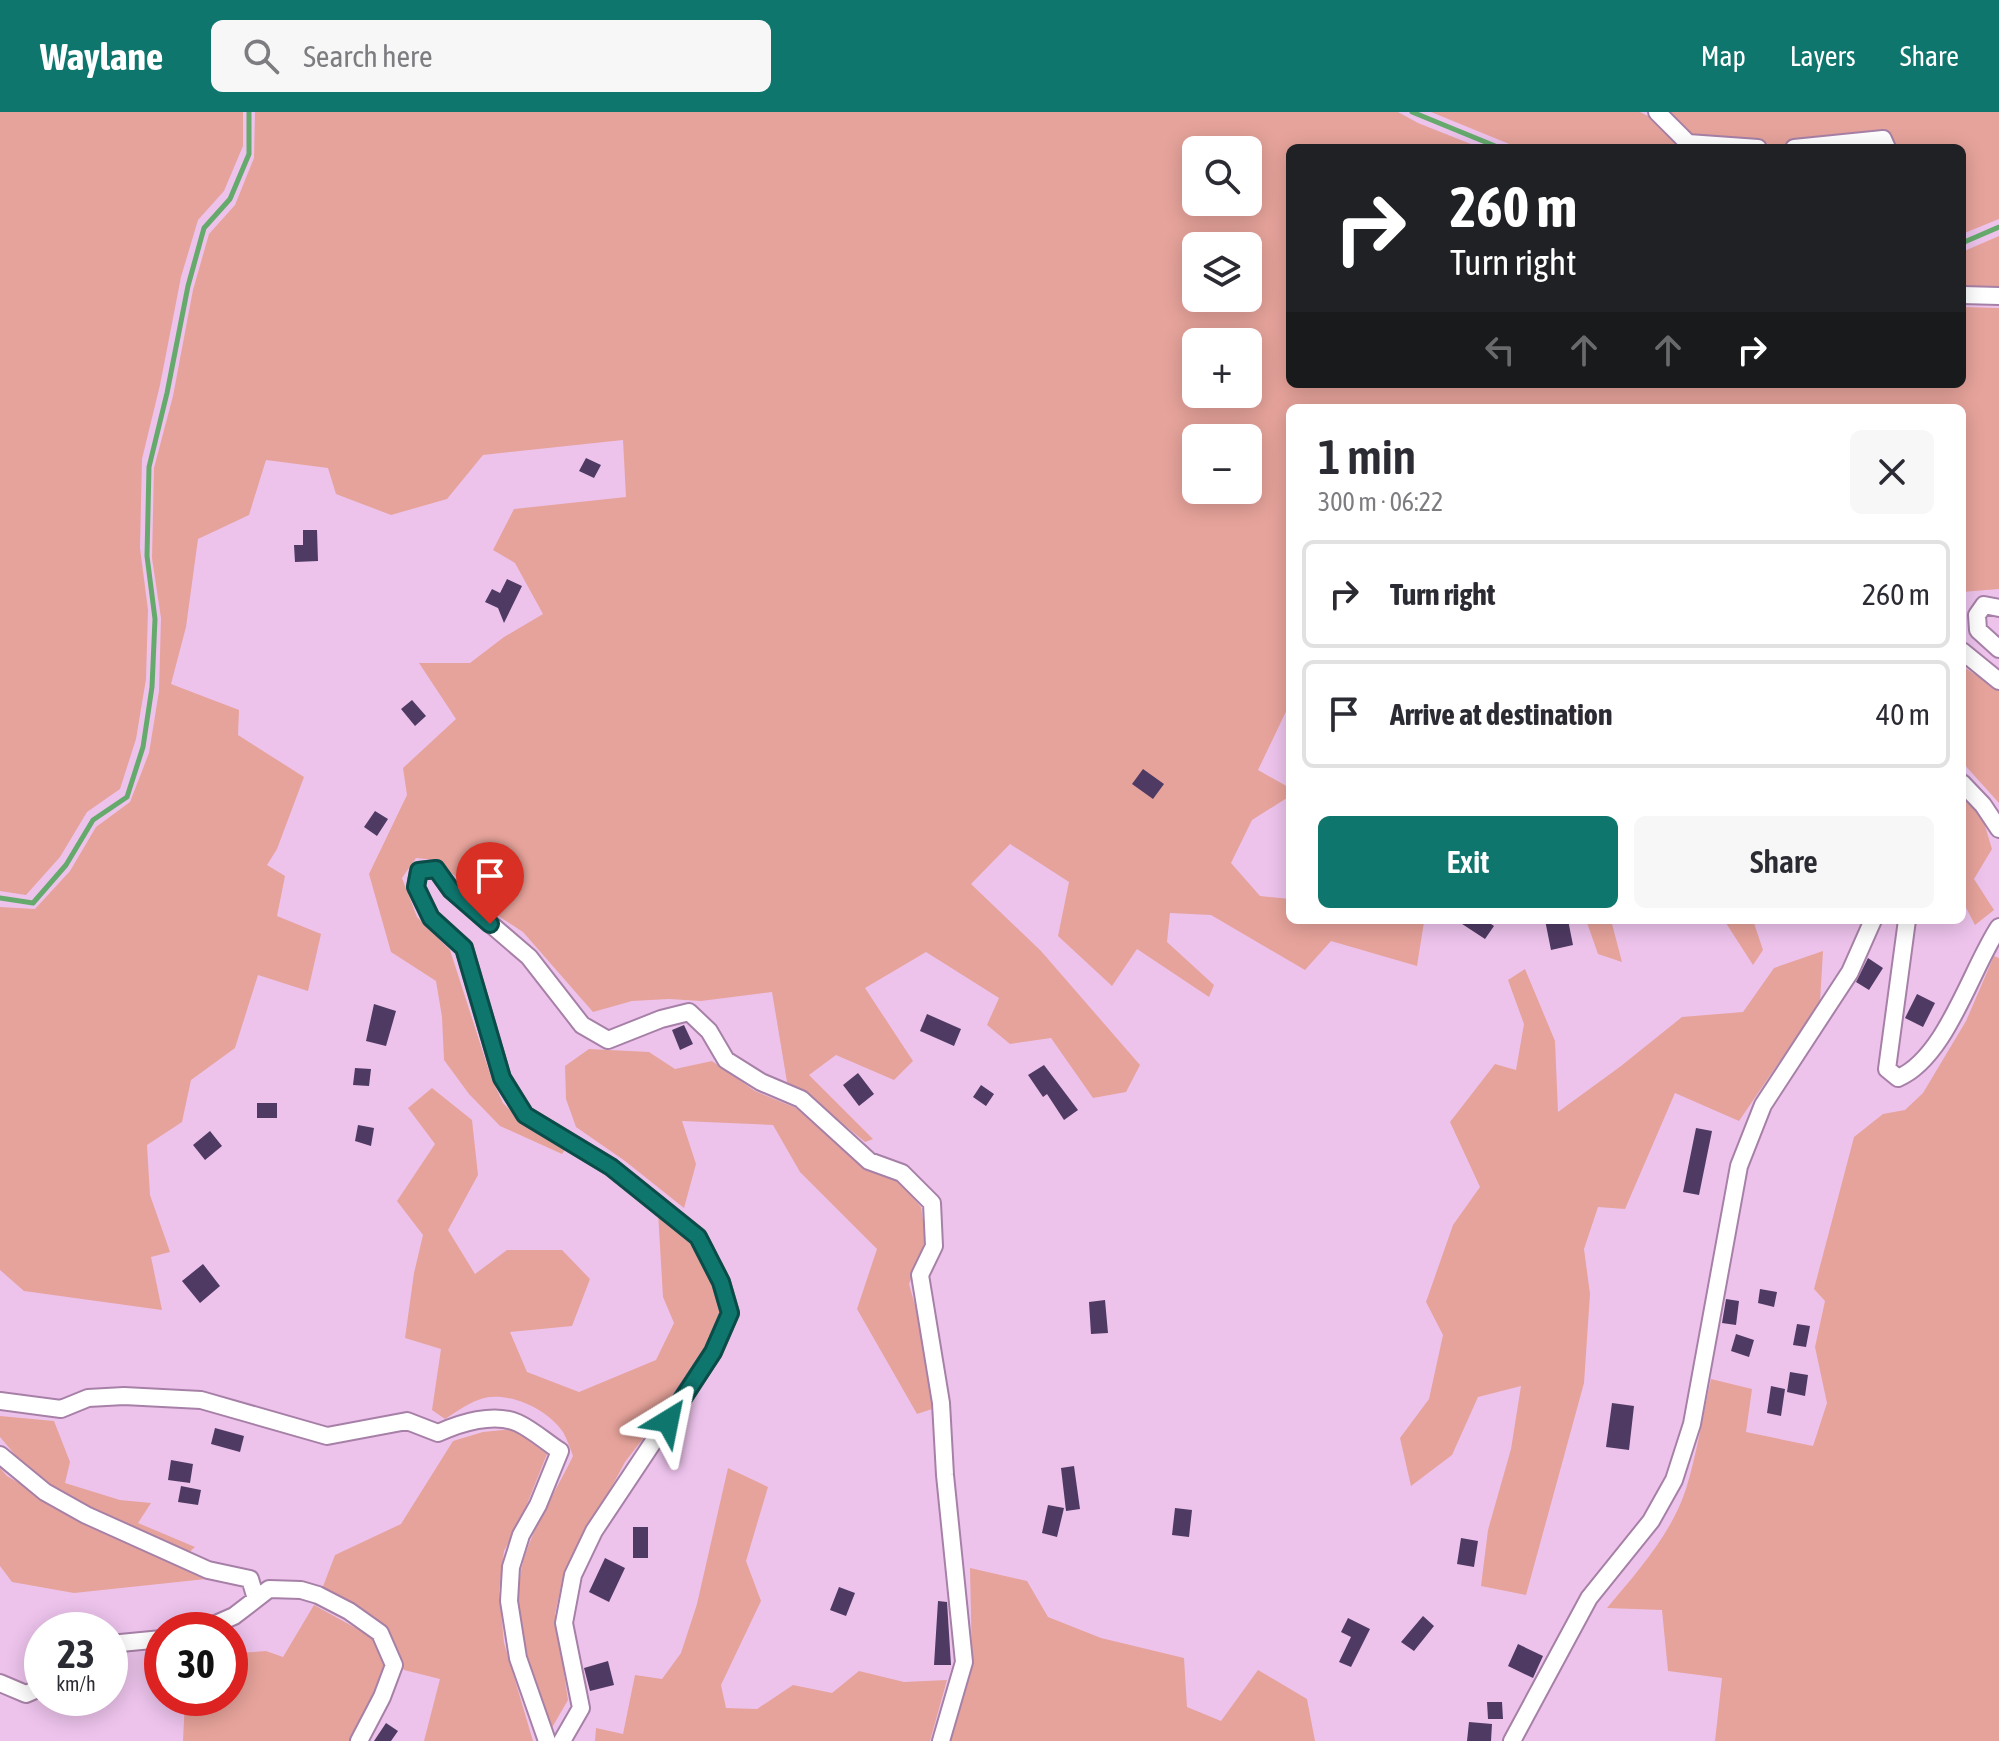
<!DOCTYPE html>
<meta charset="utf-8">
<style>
:root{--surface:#fff;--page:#f7f7f7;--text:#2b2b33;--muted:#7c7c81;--line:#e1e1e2;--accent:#0f766e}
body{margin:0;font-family:"Asap Condensed",sans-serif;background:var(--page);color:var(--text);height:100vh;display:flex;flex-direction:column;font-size:30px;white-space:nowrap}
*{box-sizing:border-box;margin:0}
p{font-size:26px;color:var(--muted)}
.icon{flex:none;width:44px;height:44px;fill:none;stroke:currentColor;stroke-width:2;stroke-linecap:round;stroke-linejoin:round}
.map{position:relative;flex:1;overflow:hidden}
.panel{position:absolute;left:1286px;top:292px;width:680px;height:520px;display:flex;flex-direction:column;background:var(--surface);border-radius:12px;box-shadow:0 4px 20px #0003}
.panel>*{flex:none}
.hud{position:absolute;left:1286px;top:32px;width:680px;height:244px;border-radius:12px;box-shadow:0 4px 20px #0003;background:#202124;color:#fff;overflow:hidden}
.tools{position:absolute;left:1182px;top:24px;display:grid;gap:16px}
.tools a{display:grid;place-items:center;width:80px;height:80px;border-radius:12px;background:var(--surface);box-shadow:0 4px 20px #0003;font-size:40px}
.speed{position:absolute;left:24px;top:1500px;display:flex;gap:16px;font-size:40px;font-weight:700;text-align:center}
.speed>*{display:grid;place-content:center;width:104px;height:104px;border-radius:50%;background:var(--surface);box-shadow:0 4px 20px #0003;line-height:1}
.speed small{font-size:20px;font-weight:400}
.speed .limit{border:12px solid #d22;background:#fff;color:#111}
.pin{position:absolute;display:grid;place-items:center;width:68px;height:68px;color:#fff;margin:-82px -34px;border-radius:50% 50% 50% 0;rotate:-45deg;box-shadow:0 0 8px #0007}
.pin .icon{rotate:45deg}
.me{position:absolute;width:88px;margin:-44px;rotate:35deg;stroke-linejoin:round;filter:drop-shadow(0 0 6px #0008)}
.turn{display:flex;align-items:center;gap:28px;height:168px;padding:0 32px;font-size:36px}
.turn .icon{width:104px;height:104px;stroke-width:2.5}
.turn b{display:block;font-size:56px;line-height:68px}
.lanes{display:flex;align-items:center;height:76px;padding:0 32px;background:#0003;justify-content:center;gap:40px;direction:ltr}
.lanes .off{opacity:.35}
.round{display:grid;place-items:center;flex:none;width:84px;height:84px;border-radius:12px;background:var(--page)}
.overview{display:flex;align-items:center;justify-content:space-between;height:136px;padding:0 32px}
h1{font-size:48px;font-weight:600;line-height:60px}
.button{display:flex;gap:16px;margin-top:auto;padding:16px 32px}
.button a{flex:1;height:92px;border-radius:12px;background:var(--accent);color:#fff;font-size:32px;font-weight:600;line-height:92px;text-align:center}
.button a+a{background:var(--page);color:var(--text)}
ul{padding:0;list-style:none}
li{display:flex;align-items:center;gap:24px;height:108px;margin:0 16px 12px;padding:0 16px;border:4px solid var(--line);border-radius:12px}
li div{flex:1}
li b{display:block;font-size:30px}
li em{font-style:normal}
header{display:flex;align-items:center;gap:48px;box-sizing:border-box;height:112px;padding:0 40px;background:var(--accent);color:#fff}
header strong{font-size:38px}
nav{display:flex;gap:44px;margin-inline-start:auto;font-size:28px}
.search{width:560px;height:72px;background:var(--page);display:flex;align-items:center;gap:20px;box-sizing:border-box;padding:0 28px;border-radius:12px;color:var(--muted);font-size:30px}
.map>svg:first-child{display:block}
.green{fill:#e6a39b;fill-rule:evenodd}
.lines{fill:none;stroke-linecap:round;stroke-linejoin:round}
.stream{stroke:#65aa6c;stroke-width:5}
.building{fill:#4f3a63}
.minor-casing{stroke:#a780a7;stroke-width:20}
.minor{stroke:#fff;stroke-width:16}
.route-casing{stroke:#0a4d48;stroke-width:20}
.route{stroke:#0f766e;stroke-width:14}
</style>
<header>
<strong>Waylane</strong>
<div class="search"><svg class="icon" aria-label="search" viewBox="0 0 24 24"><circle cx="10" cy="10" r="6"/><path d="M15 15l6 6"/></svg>Search here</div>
<nav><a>Map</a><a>Layers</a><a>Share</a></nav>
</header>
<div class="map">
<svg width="1999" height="1629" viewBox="0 0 1999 1629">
<rect width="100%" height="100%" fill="#edc3ec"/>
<path class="green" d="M0 0H243V34L224 79 198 108 181 165 160 273 142 347 140 436 148 498 146 567 136 627 120 677 87 700 60 745 26 783 0 779Z
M255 0H1398L1418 11 1481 36H1290V272H1962V195L1999 196V477L1962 480V296H1290V591L1258 658 1290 676V684L1252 708 1231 751 1260 784 1290 787V808H1417L1424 810 1417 854 1331 829 1305 858 1211 803 1170 801 1167 830 1214 873 1209 885 1137 837 1112 874 1058 824 1069 770 1010 732 971 772 1041 839 1140 953 1126 980 1093 986 1051 926 1010 932 987 913 999 886 926 840 865 876 913 949 894 968 836 943 809 963 873 1027 865 1030 808 983 787 970 772 880 701 889 669 887 632 889 593 900 523 820 478 791 458 766 435 748 416 746 402 766 417 805 450 838 491 965 503 991 528 1016 566 1036 562 1042 500 1014 469 982 444 948 442 905 436 869 391 840 369 762 407 683 403 656 456 607 419 551H470L504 525 543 502 515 451 493 438 514 397 626 385 623 328 483 343 447 387 391 403 336 382 328 356 266 348 249 403 198 427 186 515 171 572 239 598 238 623 304 665 277 737 267 753 285 764 277 804 321 822 308 879 258 863 235 936 191 968 182 1010 147 1033 150 1083 170 1140 151 1145 162 1198 24 1179 0 1158V795L35 797 70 759 96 715 130 690 149 641 159 579 161 506 152 446 154 356 173 284 193 178 209 122 235 93 254 46ZM1196 38H1248V90H1196ZM1196 134H1248V186H1196ZM1196 230H1248V282H1196ZM1196 326H1248V378H1196Z
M1431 0H1640L1650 5 1683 36H1519Z
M1664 0H1999V107L1962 122V36H1892L1832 25 1780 33 1689 24Z
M1999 124V179L1962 178V140Z
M1962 554 1999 578V691L1962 650Z
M1962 683 1983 707 1992 737 1974 767 1994 798 1975 813 1962 788Z
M1586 808H1611L1622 850 1598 842Z
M1724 808H1753L1763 838 1753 853Z
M1823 839 1820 890 1739 1009 1675 981 1625 1097 1598 1095 1584 1137 1590 1182 1584 1271 1526 1483 1481 1474 1488 1418 1511 1337 1521 1274 1478 1285 1452 1343 1411 1374 1400 1326 1429 1287 1443 1223 1426 1190 1453 1113 1480 1075 1450 1010 1495 952 1516 958 1524 912 1508 868 1525 857 1555 929 1558 1000 1621 954 1682 905 1743 900 1774 856Z
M1994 844 1999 846V1629H1715L1722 1566 1668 1559 1662 1498 1607 1496C1637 1460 1671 1423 1686 1377 1697 1341 1703 1303 1711 1267L1752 1277 1746 1320 1813 1334 1827 1291 1815 1235 1825 1189 1814 1177 1854 1025 1883 1002 1905 998 1923 981 1966 909Z
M589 937 649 940 675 957 712 949 755 979 796 996 866 1058 898 1068 921 1095 926 1128 909 1172 921 1215 935 1296 917 1302 857 1197 877 1137 800 1060 773 1013 682 1009 696 1052 684 1096 625 1049 576 1015 566 987 565 954Z
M432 976 472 1008 478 1063 448 1118 475 1162 507 1138H562L590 1167 572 1214 510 1220 527 1260 579 1280 656 1248 674 1211 663 1185 658 1100 694 1126 718 1174 724 1199 706 1239 676 1284 625 1350 563 1465 555 1502 568 1588 550 1619C534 1570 509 1501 523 1450 532 1417 558 1375 573 1344 570 1336 567 1327 563 1320 548 1298 512 1280 484 1286 470 1290 457 1299 445 1307L432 1298 441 1237 405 1226 414 1161 423 1123 397 1089 435 1032 408 996Z
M0 1304 54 1309 70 1350 65 1371 120 1388 151 1391 138 1411 195 1435 186 1443 49 1376 22 1351 0 1325Z
M513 1317 547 1342 521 1407 504 1439 499 1479 504 1531 533 1629H424L440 1567 404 1558 387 1517 322 1477 335 1443 401 1412 453 1329 483 1320Z
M0 1356 7 1364 83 1409 206 1467 74 1481 12 1470 0 1454Z
M728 1356 768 1375 746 1449 761 1489 721 1573 726 1596 757 1597 793 1573 832 1581 859 1559 904 1570 947 1568 930 1629H595L596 1616 623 1622 635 1563 662 1567 681 1541 697 1492Z
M970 1456 1027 1469 1048 1505 1101 1526 1184 1546 1187 1595 1221 1609 1258 1558 1307 1587 1315 1629H948L972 1553Z
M314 1493 372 1525 385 1554 376 1585 352 1629H183L185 1587 230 1586V1553L240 1541 266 1539 283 1545Z"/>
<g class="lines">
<path class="stream" d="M1412 0 1500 36
M1962 131 1999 115
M0 786 33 791 66 753 93 708 127 685 143 635 152 575 155 507 147 444 149 355 167 281 188 174 204 116 230 87 249 42V0"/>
</g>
<path class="building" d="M586 346 601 353 594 366 579 359Z
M303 418H317L318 449 295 450 294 433H303Z
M507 467 522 474 504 511 498 496 485 490 492 477 500 481Z
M412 588 426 604 415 614 401 597Z
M1143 657 1164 672 1153 687 1132 672Z
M375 699 388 707 377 724 364 715Z
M1456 808H1485L1494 814 1485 827Z
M1545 808H1568L1573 833 1551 838Z
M1868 846 1883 856 1869 878 1856 870Z
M1917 882 1935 891 1923 915 1905 906Z
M374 892 396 899 386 934 366 929Z
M927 902 961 917 954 934 920 919Z
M684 913 693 932 680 938 672 918Z
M1044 953 1078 998 1064 1008 1047 982 1043 985 1028 963Z
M355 956 371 957 369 974 353 973Z
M858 961 874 982 859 994 843 973Z
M981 973 994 982 986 994 973 985Z
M257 991H277V1006H257Z
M358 1013 374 1016 371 1034 355 1029Z
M1696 1016 1712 1019 1699 1083 1683 1080Z
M210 1019 222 1034 205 1048 193 1033Z
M203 1152 220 1174 200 1191 182 1169Z
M1760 1177 1777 1180 1774 1195 1758 1191Z
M1726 1187 1739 1189 1736 1213 1722 1211Z
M1105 1188 1108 1221 1091 1222 1089 1190Z
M1797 1212 1810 1214 1806 1235 1793 1233Z
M1736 1222 1754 1228 1749 1245 1731 1239Z
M1790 1260 1808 1263 1805 1284 1787 1280Z
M1771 1274 1785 1277 1781 1304 1767 1301Z
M1612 1291 1634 1294 1629 1338 1606 1335Z
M215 1316 244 1324 240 1340 211 1332Z
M171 1348 193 1352 190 1371 168 1368Z
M1074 1354 1080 1397 1066 1399 1061 1356Z
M181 1374 201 1378 198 1393 178 1390Z
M1048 1393 1064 1396 1057 1425 1042 1421Z
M1175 1396 1192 1398 1189 1425 1172 1423Z
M633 1415H648V1446H633Z
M1461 1426 1478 1429 1474 1455 1457 1452Z
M605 1446 625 1456 609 1490 589 1480Z
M839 1475 855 1481 846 1504 830 1498Z
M938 1489 947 1490 951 1553H934Z
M1423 1504 1434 1514 1414 1539 1401 1530Z
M1348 1506 1370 1517 1351 1555 1339 1550 1351 1525 1341 1520Z
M1518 1532 1543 1544 1533 1566 1508 1554Z
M608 1549 614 1573 590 1579 584 1556Z
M1487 1590H1502L1503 1607H1488Z
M1469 1610 1492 1612 1491 1629H1467Z
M386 1611 398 1619 391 1629H374Z"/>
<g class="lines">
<g class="minor-casing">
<path id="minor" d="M1657 0 1688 31 1758 36
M1794 36 1883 27 1887 36
M1962 183 1999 184
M1999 496 1984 493 1977 503 1978 518 1999 537
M1962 539 1999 569
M1962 671 1983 693 1999 717
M1907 808 1887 957 1898 966C1946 946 1971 857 1999 815
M0 1289 61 1297 88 1286 124 1284 201 1288 327 1324 407 1309 438 1321C460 1311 494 1300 518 1311 533 1318 546 1330 560 1339L538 1393 521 1423 511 1455 509 1489 518 1546 547 1629
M0 1343 45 1380 86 1403 208 1458 250 1467 256 1487
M202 1518 234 1504 269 1477 301 1478 318 1483 349 1499 380 1521 394 1553 382 1585 359 1629
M110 1532 162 1527
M0 1571 26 1582 42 1575
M562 1629 581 1596 564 1511 573 1463 594 1419 713 1240 730 1201 721 1170 698 1125 611 1055 525 1003 502 966 464 836 431 806 416 775 419 759 436 757 451 778 529 845 582 913 608 928 661 907 689 900 709 919 726 948 761 970 801 987 869 1049 902 1061 932 1091 934 1134 920 1163 941 1291 945 1363 964 1550 941 1629
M1512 1629 1589 1486 1651 1409 1674 1368 1692 1312 1739 1054 1763 993 1850 860 1873 808"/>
</g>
<use href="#minor" class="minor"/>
</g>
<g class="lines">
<g class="route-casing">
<path id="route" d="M490 812 451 778 436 757 419 759 416 775 431 806 464 836 502 966 525 1003 611 1055 698 1125 721 1170 730 1201 713 1240 668 1309"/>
</g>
<use href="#route" class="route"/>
</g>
</svg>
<div class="tools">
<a><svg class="icon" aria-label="search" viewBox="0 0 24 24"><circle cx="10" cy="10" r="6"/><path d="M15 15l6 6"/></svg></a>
<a><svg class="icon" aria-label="layers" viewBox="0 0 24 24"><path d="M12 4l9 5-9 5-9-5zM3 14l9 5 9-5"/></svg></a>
<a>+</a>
<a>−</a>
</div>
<div class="speed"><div>23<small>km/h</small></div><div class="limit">30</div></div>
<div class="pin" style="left:490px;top:812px;background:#d93025"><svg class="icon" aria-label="arrive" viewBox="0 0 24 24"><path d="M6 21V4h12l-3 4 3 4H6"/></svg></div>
<svg class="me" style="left:668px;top:1309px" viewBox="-20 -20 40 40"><path d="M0-17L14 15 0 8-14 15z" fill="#0f766e" stroke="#fff" stroke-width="4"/></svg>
<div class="hud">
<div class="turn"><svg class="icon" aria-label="right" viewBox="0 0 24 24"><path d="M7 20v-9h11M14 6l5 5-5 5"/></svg><div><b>260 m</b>Turn right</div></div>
<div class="lanes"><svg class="icon off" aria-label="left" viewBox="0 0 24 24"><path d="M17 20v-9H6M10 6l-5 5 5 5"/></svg><svg class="icon off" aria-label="ahead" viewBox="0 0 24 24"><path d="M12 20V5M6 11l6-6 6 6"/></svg><svg class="icon off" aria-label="ahead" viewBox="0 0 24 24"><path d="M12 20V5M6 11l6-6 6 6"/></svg><svg class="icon" aria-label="right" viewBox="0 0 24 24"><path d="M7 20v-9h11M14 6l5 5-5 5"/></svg></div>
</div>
<section class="panel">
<div class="overview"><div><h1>1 min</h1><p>300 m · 06:22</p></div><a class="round"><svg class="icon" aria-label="close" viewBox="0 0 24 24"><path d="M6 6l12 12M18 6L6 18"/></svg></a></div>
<ul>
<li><svg class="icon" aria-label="right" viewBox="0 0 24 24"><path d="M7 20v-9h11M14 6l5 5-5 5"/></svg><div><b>Turn right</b></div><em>260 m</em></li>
<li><svg class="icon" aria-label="arrive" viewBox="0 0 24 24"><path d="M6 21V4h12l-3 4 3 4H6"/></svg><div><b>Arrive at destination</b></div><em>40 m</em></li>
</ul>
<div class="button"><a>Exit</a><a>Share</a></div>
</section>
</div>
